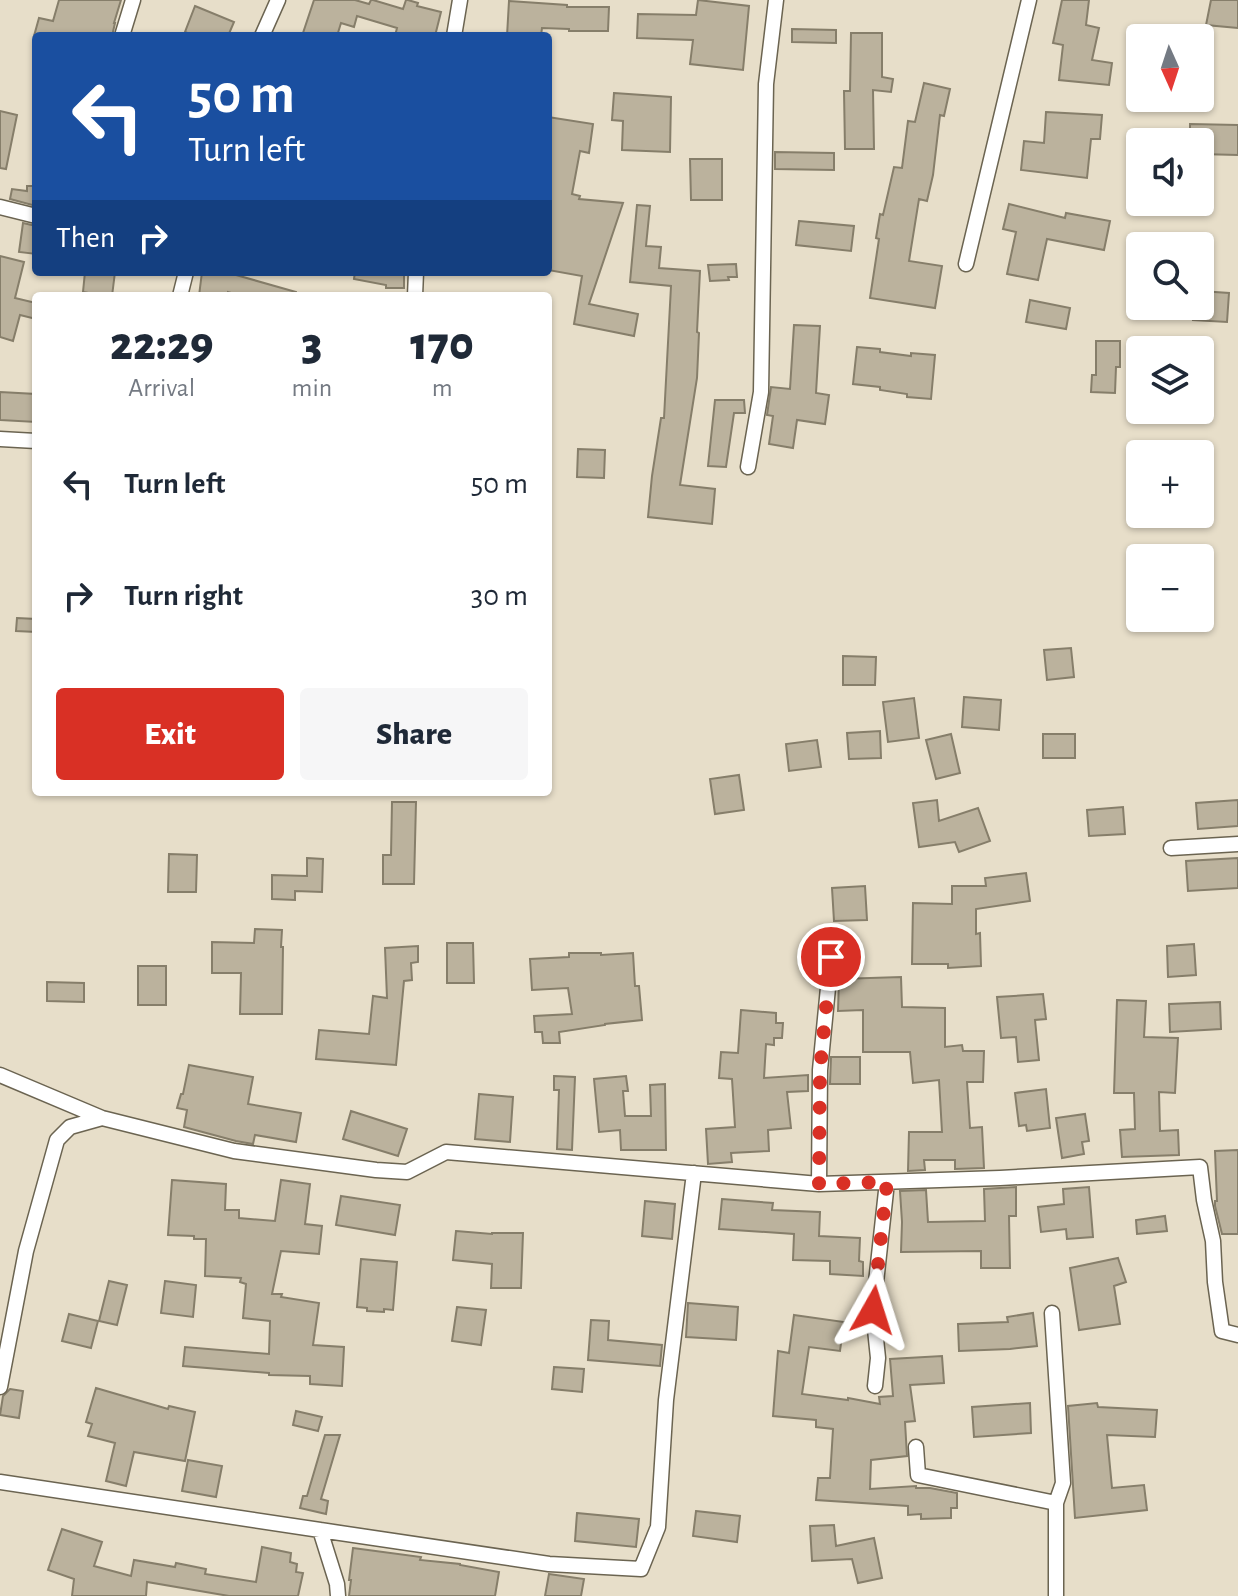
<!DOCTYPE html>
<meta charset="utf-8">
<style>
:root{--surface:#fff;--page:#f6f6f7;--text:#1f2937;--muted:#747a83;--accent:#d93025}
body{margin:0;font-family:"Alegreya Sans",sans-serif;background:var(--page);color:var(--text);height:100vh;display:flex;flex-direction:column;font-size:30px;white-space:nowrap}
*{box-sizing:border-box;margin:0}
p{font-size:26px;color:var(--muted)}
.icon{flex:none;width:44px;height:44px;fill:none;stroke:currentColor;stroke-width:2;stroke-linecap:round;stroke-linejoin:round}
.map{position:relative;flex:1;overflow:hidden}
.sheet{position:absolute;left:32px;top:292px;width:520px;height:504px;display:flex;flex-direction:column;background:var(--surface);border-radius:8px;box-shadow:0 2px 6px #0004}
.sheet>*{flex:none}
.guide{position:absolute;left:32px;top:32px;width:520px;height:244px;border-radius:8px;box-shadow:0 2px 6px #0004;background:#1a4fa0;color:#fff;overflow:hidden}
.needle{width:52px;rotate:177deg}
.buttons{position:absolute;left:1126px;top:24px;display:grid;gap:16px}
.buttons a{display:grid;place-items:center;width:88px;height:88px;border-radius:8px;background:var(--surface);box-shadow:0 2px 6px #0004;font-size:40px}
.pin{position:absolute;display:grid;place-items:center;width:68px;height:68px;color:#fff;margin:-34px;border:4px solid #fff;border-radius:50%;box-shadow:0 2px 8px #0007}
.me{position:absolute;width:88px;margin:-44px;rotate:6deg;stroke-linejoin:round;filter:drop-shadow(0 0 6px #0008)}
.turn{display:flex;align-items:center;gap:28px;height:168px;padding:0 24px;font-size:36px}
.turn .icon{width:104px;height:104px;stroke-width:2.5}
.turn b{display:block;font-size:56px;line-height:68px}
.then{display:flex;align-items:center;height:76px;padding:0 24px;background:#0003;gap:16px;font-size:30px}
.eta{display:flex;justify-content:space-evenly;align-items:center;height:136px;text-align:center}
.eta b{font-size:48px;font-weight:800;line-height:56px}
.primary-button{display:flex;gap:16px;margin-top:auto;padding:16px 24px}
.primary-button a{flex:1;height:92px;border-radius:8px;background:var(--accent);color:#fff;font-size:32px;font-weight:800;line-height:92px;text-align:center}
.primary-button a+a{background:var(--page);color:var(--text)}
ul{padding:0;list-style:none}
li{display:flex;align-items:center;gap:24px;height:112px;padding:0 24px}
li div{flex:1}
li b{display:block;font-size:30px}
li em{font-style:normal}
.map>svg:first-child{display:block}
.building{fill:#bbb29d;stroke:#867e6a;stroke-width:2}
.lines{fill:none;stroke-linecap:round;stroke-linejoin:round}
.street-casing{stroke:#6b6451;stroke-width:17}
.street{stroke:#fff;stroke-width:14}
.route{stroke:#d93025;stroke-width:14;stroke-dasharray:0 25.2}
</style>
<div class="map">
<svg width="1238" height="1596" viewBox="0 0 1238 1596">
<rect width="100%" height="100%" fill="#e7dec9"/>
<path class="building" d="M59 0H121L114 23H115L112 36H34L39 18 53 21Z
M314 0H355L369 4 371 0H373L403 9 406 0H408L418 3 417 6 441 12 435 36H395L397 28 357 16 354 27 341 23 337 36H302Z
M698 0 749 6 743 70 690 64 693 40 637 38 638 14 696 15Z
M1062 0H1089L1086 25 1099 28 1092 60 1112 63 1109 85 1059 80 1063 45 1053 43Z
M1211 0H1238V28L1206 25Z
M509 1 567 5V7H609L608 31H569V29L542 28 541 36H507Z
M195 6 234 22 228 36H195L185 32Z
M792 29 836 30V43L792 42Z
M851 33H882V77L893 79 891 92 873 90 874 149H845L844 91H850Z
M924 83 950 89 944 116 940 115 933 175 927 201 919 199 909 261 942 266 935 308 870 298 879 239 876 238 880 214 883 215 894 167 902 168 908 121 915 122Z
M614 93 671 97 670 152 622 150 623 121 612 120Z
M0 111 17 115 6 169 0 168Z
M1046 112 1102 115 1100 139H1091L1087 178 1021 170 1024 141 1044 143Z
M548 117 593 124 589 153 580 151 572 194 580 196 579 199 623 203 589 304 638 314 634 336 574 324 582 276 548 270Z
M1190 124 1238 125V155L1200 154V142H1190Z
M775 152 834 153V170L775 169Z
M690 159H722V200H691Z
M27 186H36V206L10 199 12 189 27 191Z
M1009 204 1065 218 1066 213 1110 221 1104 250 1047 239 1038 280 1007 274 1016 232 1003 229Z
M637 205 650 206 646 246 661 247 659 268 700 271 697 332 699 333 697 378 680 485 715 489 712 524 648 517 652 476 661 418H664L671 286 630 282Z
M799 221 854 226 851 251 796 245Z
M23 223 36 226V254L19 252Z
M0 256 24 262 15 298 36 303V319L20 315 13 341 0 337Z
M736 264 737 277H728L729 280 710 281 708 265Z
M85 272H115L112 296H89V293L83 292Z
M202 272 229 273 296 292V296H242L228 292V296H199Z
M355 272H404V288H386V285L354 279Z
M1200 291 1229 293 1227 322 1193 320 1194 306H1200Z
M1030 300 1070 308 1066 329 1026 322Z
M794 325 820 326 816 393 829 395 825 424 797 420 793 448 769 444 773 416 767 415 771 387 790 389Z
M1096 341H1120V367H1116L1115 393 1091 392 1092 375H1096Z
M857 347 880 349V352L911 356V353L935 355 931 399 907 397V394L880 390V387L853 384Z
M0 392 36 394V422L0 420Z
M715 400H744L745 413H734L726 467 708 466Z
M578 449 605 450 604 478 577 477Z
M17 618 36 619V632L16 631Z
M1071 648 1074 677 1047 680 1044 650Z
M843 656 876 657 875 685H843Z
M964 697 1001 700 999 730 962 727Z
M914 698 919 738 888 742 883 702Z
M880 731 881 758 849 759 847 733Z
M951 734 960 773 936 779 926 740Z
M1043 734H1075V758H1043Z
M817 740 821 767 789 771 786 744Z
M739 775 744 810 715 814 710 779Z
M937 800 939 821 978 808 990 841 959 852 955 842 919 847 913 803Z
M1238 800V826L1198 829 1196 803Z
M392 802H416L414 884H383V855H391Z
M1123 807 1125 834 1089 836 1087 810Z
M169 854 197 855 196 892H168Z
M307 858 323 859 322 892 295 891V900L272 899V875L307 876Z
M1238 858V888L1188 891 1186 861Z
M1026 873 1030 901 976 909V934L980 933 981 966 948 968V964H912L913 903 952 904V886H986L985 878Z
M865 886 867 920 834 921 832 888Z
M255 929 282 930 281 947H283L282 1014H240L241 973H212V942L254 943Z
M447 943H473L474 983H447Z
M1194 944 1196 975 1168 977 1167 946Z
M418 946V962L411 963 412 980 404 981 396 1065 316 1059 319 1030 369 1034 373 996 387 998 385 948Z
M569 953H601V955L633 953 635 986H639L642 1020 605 1024V1025L559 1032 560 1043H543L542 1032H535L534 1016 572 1014 568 988 532 990 530 959 569 957Z
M138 966H166V1005H138Z
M901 977 902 1007 945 1008V1047L962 1045 963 1051H984L983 1082H967L970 1128 982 1127 984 1168 955 1169V1160H924L925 1170 908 1171 909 1132H942L939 1080 913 1083 910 1052H863V1010L838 1011 839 979Z
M47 982 84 983V1002L47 1001Z
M1043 994 1046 1019 1035 1020 1039 1060 1018 1062 1016 1037 1001 1038 997 997Z
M1117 1000 1146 1001 1144 1037 1178 1038 1175 1093 1159 1092 1160 1131 1178 1130 1179 1155 1122 1157 1120 1130 1135 1129 1134 1093H1114Z
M1220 1002 1221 1029 1170 1032 1169 1004Z
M741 1010 776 1013V1023H783L782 1038H774V1045L766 1044 764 1078 808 1075V1091L787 1092 791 1128 768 1130 769 1151 731 1153 732 1162 708 1164 706 1129 735 1127 732 1079 719 1078 721 1052 738 1053Z
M831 1057H860V1084H830Z
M189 1065 253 1077 248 1104 301 1113 296 1142 255 1135 253 1144 236 1141 184 1127 187 1110 177 1108 181 1094H183Z
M554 1076 575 1077 572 1150 557 1149 559 1090H554Z
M626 1076 628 1091H623L625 1116H651L650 1085 665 1084 666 1150H621L620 1130 599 1132 594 1079Z
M1046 1089 1050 1128 1027 1131 1026 1125 1019 1126 1015 1093Z
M479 1094 513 1097 510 1142 475 1139Z
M351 1111 407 1129 398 1156 343 1139Z
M1085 1114 1089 1141 1082 1142 1084 1154 1062 1158 1056 1118Z
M1238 1150V1234H1222L1215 1206V1201H1217L1215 1151Z
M172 1180 226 1184 225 1210H239V1218L275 1221 281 1180 310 1184 305 1224 322 1226 319 1254 281 1251 272 1294H282L281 1297 319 1303 313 1345 344 1347 342 1386 310 1384V1376L269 1375V1373L183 1366 185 1347 269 1354 270 1321 243 1318 246 1284 240 1282 241 1278 205 1276 206 1239H194V1236L168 1235Z
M1016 1187V1216H1009L1010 1268H981V1251L901 1252 902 1222 900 1191 926 1190 928 1222 985 1221 984 1189Z
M1089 1187 1093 1237 1067 1239 1066 1229 1041 1232 1038 1207 1064 1204 1063 1189Z
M341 1196 400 1205 395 1235 336 1225Z
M722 1199 773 1203 772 1210 820 1212 819 1236 860 1238 859 1261 863 1262V1276L830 1274V1261L793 1260 794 1234 719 1229Z
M645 1201 675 1204 672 1239 642 1236Z
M1165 1216 1167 1231 1137 1234 1136 1220Z
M456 1231 492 1234V1233H523L521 1288H491L492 1264 453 1260Z
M1118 1258 1126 1282 1114 1286 1120 1324 1079 1330 1070 1268Z
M361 1259 397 1262 393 1310 384 1309V1312L367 1311V1308L357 1307Z
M109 1281 127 1285 117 1325 99 1321Z
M165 1281 196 1285 193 1317 161 1313Z
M688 1303 738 1307 736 1340 686 1337Z
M457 1307 486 1310 481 1345 452 1341Z
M1033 1313 1037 1346 1010 1349 959 1351 958 1324 1008 1322 1007 1317Z
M69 1314 98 1321 91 1348 62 1341Z
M794 1315 844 1322 840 1351 809 1347 802 1394 848 1400V1398L880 1404 879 1397 893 1396 890 1359 942 1356 944 1383 910 1385 915 1421 905 1422 907 1456 871 1460 870 1489 916 1486V1488H930L957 1493V1508H951V1518L921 1519V1514L908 1515V1506L816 1500 818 1478H830L833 1429 816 1427V1420L773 1416 778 1351 789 1353Z
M591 1320 609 1321 608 1340 662 1345 660 1366 588 1360Z
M554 1367 584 1369 582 1392 552 1389Z
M96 1388 168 1409 169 1406 195 1412 185 1461 134 1452 126 1486 106 1481 115 1443 88 1436 92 1424 86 1422Z
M10 1389 23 1391 19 1418 0 1415 3 1396Z
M1030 1403 1031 1433 974 1437 972 1407Z
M1097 1403 1098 1407 1157 1410 1155 1437 1107 1435 1112 1488 1144 1485 1147 1510 1075 1518 1068 1406Z
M296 1411 322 1417 318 1431 293 1425Z
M325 1435H340L321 1499 328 1501 326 1514 300 1508 303 1496H307Z
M188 1460 222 1466 216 1497 182 1491Z
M696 1511 740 1516 737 1542 693 1536Z
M577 1513 639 1519 636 1547 575 1541Z
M834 1525 836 1546 874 1538 882 1578 858 1583 852 1559 812 1561 810 1526Z
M62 1529 102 1542 94 1566 131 1576 134 1560 175 1567 176 1563 206 1569 205 1574 256 1582 262 1547 291 1553 290 1562 297 1564 296 1572 303 1573 298 1596H229L147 1582 146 1596H72L74 1579 48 1570Z
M353 1548 421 1557 420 1560 460 1564V1565L499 1572 495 1596H349L351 1580H349Z
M549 1574 584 1579 581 1596H545Z"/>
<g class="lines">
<g class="street-casing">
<path id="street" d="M122 36 133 0
M262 36 278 0
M454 36 460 0
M0 207 36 216
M966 264 1029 0
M180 296 186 272
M415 296 416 272
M0 439 36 441
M748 467 761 392 766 84 776 0
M1171 848 1238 844
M0 1075 102 1118 234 1151 376 1170 407 1172 446 1152 819 1184 1000 1178 1200 1167 1204 1200 1213 1241 1215 1282 1222 1331 1238 1335
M819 1184 820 1070 831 957
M1052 1313 1063 1483 1056 1503V1596
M875 1386 878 1358 873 1310 887 1182
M0 1387 26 1251 57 1140 70 1127 102 1118
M916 1447 918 1475 1056 1503
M0 1482 320 1530 337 1584 338 1596
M320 1530 549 1564 641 1569 658 1527 666 1400 694 1173"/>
</g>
<use href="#street" class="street"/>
</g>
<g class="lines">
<path class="route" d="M831 957 820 1070 819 1184 887 1182 873 1310"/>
</g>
</svg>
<div class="buttons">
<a><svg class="needle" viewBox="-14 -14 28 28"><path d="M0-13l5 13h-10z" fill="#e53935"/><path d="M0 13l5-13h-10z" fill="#747a83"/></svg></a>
<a><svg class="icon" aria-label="sound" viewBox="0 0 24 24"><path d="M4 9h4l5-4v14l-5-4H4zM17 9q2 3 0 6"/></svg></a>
<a><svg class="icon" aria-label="search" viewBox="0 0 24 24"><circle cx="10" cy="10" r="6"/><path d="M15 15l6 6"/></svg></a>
<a><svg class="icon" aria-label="layers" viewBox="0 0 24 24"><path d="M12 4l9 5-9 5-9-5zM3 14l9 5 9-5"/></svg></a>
<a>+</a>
<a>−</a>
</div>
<div class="pin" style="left:831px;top:957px;background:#d93025"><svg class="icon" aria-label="arrive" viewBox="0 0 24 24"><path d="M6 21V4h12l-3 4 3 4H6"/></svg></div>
<svg class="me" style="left:873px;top:1310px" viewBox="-20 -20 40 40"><path d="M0-17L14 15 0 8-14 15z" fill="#d93025" stroke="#fff" stroke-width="4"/></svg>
<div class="guide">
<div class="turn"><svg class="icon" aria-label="left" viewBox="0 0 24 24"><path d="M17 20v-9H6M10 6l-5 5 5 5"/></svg><div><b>50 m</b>Turn left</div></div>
<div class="then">Then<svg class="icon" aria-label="right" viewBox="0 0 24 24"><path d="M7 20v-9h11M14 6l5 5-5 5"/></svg></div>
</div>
<section class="sheet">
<div class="eta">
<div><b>22:29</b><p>Arrival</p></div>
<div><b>3</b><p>min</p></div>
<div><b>170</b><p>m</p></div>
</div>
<ul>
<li><svg class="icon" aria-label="left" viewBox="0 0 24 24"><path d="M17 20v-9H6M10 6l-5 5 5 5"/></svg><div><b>Turn left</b></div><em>50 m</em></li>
<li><svg class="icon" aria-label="right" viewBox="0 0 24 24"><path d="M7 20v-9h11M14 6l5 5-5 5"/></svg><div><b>Turn right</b></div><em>30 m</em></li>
</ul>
<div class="primary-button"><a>Exit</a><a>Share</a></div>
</section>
</div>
